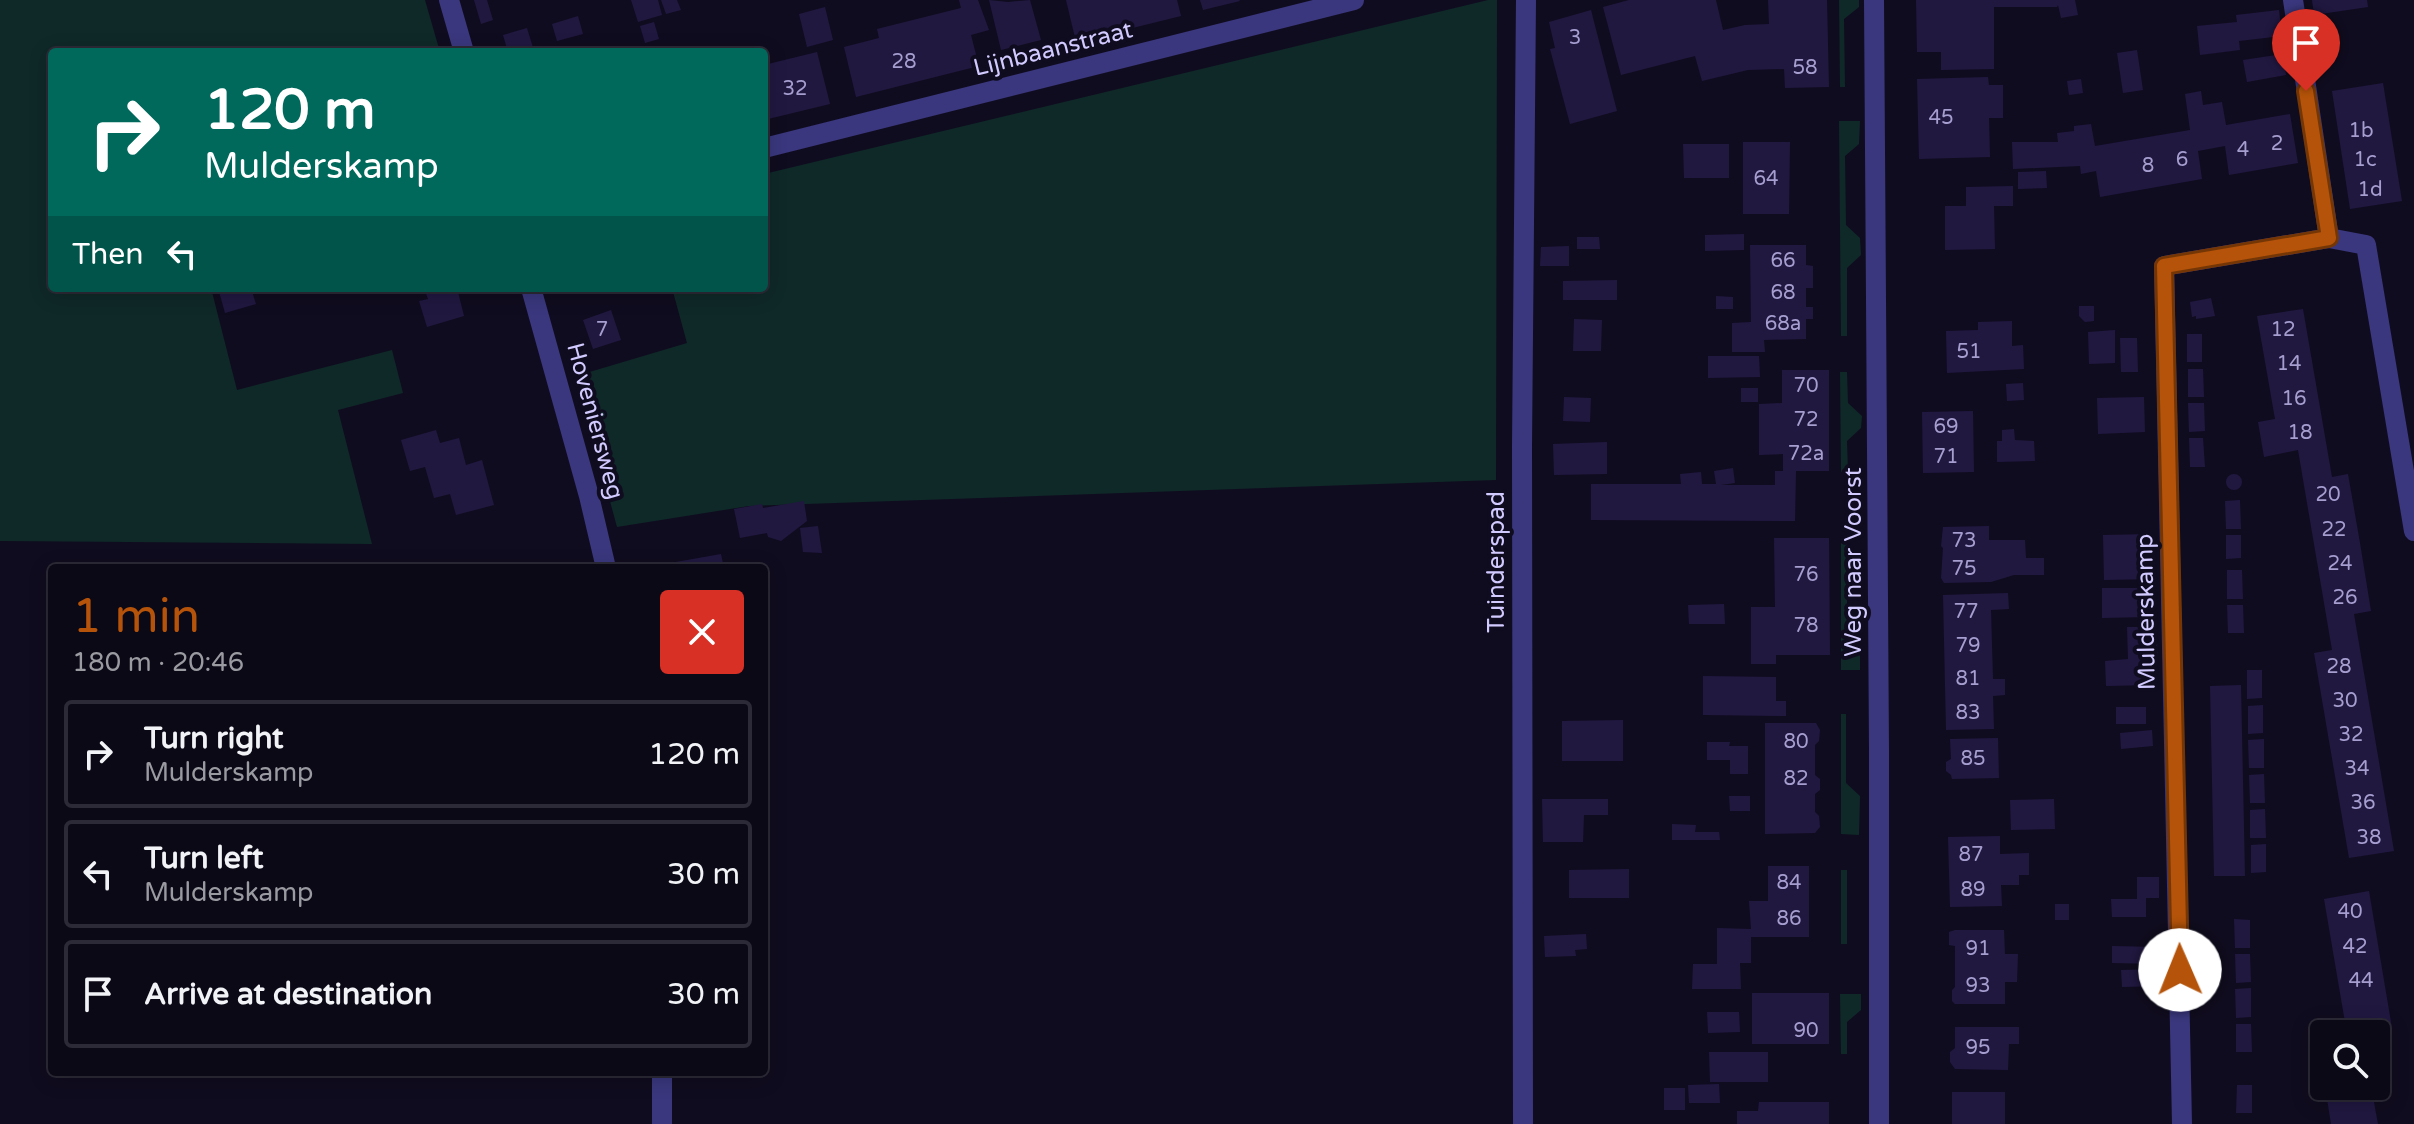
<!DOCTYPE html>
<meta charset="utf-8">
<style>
:root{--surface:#0c0917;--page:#151220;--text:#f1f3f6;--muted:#9a9aa1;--line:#2c2a36;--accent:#b45309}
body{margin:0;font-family:"Varela Round",sans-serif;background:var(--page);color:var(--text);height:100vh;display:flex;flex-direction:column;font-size:30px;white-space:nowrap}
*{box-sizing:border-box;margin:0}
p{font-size:26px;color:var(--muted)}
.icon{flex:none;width:44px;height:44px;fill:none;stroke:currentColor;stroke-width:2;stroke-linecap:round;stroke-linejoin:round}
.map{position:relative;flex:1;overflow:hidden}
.sheet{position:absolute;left:48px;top:564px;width:720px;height:512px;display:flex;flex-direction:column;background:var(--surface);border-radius:8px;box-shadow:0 4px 20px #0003,0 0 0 2px var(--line)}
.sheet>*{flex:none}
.guide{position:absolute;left:48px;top:48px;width:720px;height:244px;border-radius:8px;box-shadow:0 4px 20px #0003,0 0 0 2px var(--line);background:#00695c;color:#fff;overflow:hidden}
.fabs{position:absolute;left:2310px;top:1020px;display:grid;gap:16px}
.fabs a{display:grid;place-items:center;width:80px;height:80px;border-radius:8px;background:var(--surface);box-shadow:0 4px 20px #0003,0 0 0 2px var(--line);font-size:40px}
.pin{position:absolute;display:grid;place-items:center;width:68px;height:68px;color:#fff;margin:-82px -34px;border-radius:50% 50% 50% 0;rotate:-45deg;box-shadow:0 0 8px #0007}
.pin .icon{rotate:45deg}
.me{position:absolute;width:88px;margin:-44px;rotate:359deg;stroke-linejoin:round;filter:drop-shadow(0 0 6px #0008)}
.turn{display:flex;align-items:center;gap:28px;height:168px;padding:0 24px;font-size:36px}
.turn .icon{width:104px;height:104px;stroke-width:2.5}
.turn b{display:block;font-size:56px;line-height:68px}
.then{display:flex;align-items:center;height:76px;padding:0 24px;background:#0003;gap:16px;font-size:30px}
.round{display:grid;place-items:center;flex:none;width:84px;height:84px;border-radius:8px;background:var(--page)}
.overview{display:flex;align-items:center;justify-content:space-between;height:136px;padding:0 24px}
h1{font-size:48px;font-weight:600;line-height:60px;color:var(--accent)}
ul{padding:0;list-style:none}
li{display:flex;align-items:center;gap:24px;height:108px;margin:0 16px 12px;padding:0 8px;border:4px solid var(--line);border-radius:8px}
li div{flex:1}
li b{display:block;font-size:30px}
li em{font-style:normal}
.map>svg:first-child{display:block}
.green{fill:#0f2928}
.building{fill:#211840}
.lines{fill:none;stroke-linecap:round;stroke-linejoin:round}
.street{stroke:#3a377e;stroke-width:20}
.route-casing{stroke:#753606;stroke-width:20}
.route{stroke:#b45309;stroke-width:14}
.labels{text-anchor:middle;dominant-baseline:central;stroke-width:8;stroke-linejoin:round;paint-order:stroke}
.number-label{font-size:20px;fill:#a59ecf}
.street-label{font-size:24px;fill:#d1caff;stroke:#100c1f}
</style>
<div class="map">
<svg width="2414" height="1124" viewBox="0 0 2414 1124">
<rect width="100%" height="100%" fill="#100c1f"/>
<path class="green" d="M0 0H425L440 52H52V288H211L237 390 392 350 403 393 338 410 372 544 0 541Z
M1488 0H1497L1496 480 749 506 617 527 576 376 687 343 672 288H764V174Z
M1839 0H1859V7L1844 19 1845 87H1840Z
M1839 121H1860L1859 144 1845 156 1846 225 1860 238 1861 255 1847 268V336H1841Z
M1840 372H1847L1848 403 1862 416 1861 428 1847 441 1848 472H1841Z
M1841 542H1847V613L1860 624V670H1841Z
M1841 714H1846V783L1860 796 1859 835 1841 834Z
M1841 870H1847V944H1841Z
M1840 994H1861V1010L1847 1022V1054H1841Z"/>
<path class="building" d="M474 0H487L493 20 481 24Z
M631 0H658L662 15 638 22Z
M661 0H677L681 10 666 14Z
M959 0H978L989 30 971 35 979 66 856 97 844 47 879 38 877 29 961 8Z
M989 0 1008 2 1030 0 1041 40 1001 50Z
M1066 0H1177L1181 16 1076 42Z
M1200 0H1239L1240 1 1203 10Z
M1629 0H1716L1723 30 1745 25 1769 24 1768 0H1827L1829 87 1785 88 1784 69 1748 70 1702 81 1695 56 1621 75 1603 7Z
M1916 0H2075L2078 15 2061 18 2058 5 2057 7H1994V69L1941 70V52H1917Z
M2312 0H2367L2368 7 2314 15Z
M825 7 833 40 807 47 799 14Z
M1591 10 1617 111 1570 124 1550 49 1555 48 1549 22Z
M2279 10 2282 36 2239 41 2240 50 2200 55 2197 26 2237 22 2236 15Z
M578 16 583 34 557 41 552 24Z
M654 22 659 39 645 43 640 26Z
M527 28 534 51 508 52 503 35Z
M2137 50 2143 90 2123 93 2117 53Z
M817 52 830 104 764 120V65Z
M2283 54 2286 75 2247 82 2243 60Z
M1988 77 1989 85H2003V118H1989L1990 157 1919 159 1917 79Z
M2081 79 2083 93 2069 95 2067 81Z
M2383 83 2402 201 2350 209 2332 91Z
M2201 91 2203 105 2222 102 2226 125 2290 114 2298 163 2229 175 2225 146 2198 151 2202 179 2100 197 2096 171 2081 174 2080 166 2013 169 2012 142H2058L2057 133 2074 131V126L2091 124 2095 146 2190 130 2185 94Z
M1743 142H1790L1789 214H1743Z
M1683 144H1729V178H1684Z
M2046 171 2047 188 2018 189V172Z
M2013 186V206H1994L1995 249 1945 250V206H1966V187Z
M1744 234V250L1705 251V235Z
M1577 237H1599L1600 249H1577Z
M1750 245H1806V265L1813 266V288H1806V307H1813V319H1806V339L1764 340 1765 352H1732V323L1751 322Z
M1569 246V266H1540L1541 247Z
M1617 280V300H1563V281Z
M218 288H251L256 304 225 313Z
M424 288H468L458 292 464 316 427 327 419 301 428 299Z
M1716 296 1733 297V309H1716Z
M2211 298 2215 316 2196 319V316L2192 317 2190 302Z
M2079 306H2094V321L2085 322 2079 316Z
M2303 309 2332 477 2348 474 2360 543 2371 611 2354 614 2394 851 2349 858 2314 653 2332 650 2298 450 2264 457 2258 422 2275 419 2257 316Z
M611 310 621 340 593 349 583 320Z
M1574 319 1602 320 1601 351H1573Z
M2012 321V346L2023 345 2024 369 1947 373 1946 331 1978 330V322Z
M2115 330V363L2089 364 2088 332Z
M2187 334H2202V362H2187Z
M2120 338H2137L2138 372H2121Z
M1708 356H1759L1760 377 1708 378Z
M2188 369H2203L2204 397H2188Z
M1782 370H1829V471H1796L1795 521 1591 520V484H1681L1680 474 1701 472 1702 484H1716L1714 471 1733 468 1735 483 1721 485H1775V471H1783V454L1759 455V404L1782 403Z
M2023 383 2024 400 2007 401 2006 384Z
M1741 388H1758V402H1741Z
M1564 397 1591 398 1590 422 1563 421Z
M2144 397 2145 432 2098 434 2097 398Z
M2188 403H2204L2205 431 2189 432Z
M1973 411 1974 472 1923 473 1922 412Z
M2014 429 2015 440 2034 441 2035 461 1997 462V441H2002V430Z
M436 430 440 443 459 438 466 465 482 460 494 505 456 515 450 494 434 498 425 467 410 471 401 440Z
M2189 438H2203L2205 467H2190Z
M1607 442V474L1554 475 1553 444Z
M2226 482a8 8 0 1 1 16 0a8 8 0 1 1-16 0Z
M2240 500 2241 529H2226L2225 501Z
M804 501 807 521 781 541 768 537 767 533 740 538 734 509 762 504 763 508Z
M818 526 822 553 803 552 800 528Z
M1989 526V540H2025L2026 558H2044V575H2014L1991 582 1944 583 1941 578 1943 548 1941 546 1943 527Z
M2153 534 2156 579 2104 580 2103 535Z
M2226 535H2241V558L2226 559Z
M1774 538H1829L1830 655H1776V664H1751V607H1775Z
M721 554 724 568H653V566Z
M2227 570H2242L2243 599H2227Z
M2102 588H2147L2148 617 2102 618Z
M2008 593 2009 609 1991 610 1993 679H2005V695L1993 696 1994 729 1946 730 1943 595Z
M1724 604 1725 624H1689L1688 605Z
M2227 605H2243L2244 633H2228Z
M2127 627H2156L2158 658H2153V685L2106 686 2105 661 2128 659Z
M2247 670H2262V698L2247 699Z
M1703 676 1776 677V701H1786V716L1703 715Z
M2241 685 2245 876H2214L2210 686Z
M2263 705V733L2248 734V706Z
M2116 707H2146V724H2116Z
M1623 720V761H1562V721Z
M1765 723H1816L1820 730 1819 741 1815 745V775L1820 779V790L1815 794V812L1819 816 1820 827 1815 833 1765 834Z
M2152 730 2153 746 2121 749 2120 733Z
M1998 738 1999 778 1952 779 1951 775 1946 771V762L1951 759 1950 739Z
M2264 739V768H2249L2248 740Z
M1707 742H1730L1729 746H1748V774H1730V760H1707Z
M2264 774 2265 803H2250L2249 775Z
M1729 796H1750V811H1730Z
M1542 799H1608V815H1584L1583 842H1543Z
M2054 799 2055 829 2011 830 2010 800Z
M2265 809 2266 838H2250V810Z
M1672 824 1696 825 1695 832H1719L1720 840H1672Z
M2000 836V854L2029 853V875H2019V885H2001L2002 906 1950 907 1948 837Z
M2266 844V872L2251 873V845Z
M1768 866H1809V937H1751V963H1740L1741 989H1692L1693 964H1717V928L1751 929 1749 901H1768Z
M1629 869V898H1569V870Z
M2137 877H2159V898H2146V917H2112L2111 899H2137Z
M2369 891 2392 1028 2347 1034 2324 899Z
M2055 904H2069V920H2055Z
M2234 919 2250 920V948H2235Z
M1955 930H2004L2005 954H2018L2017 982H2005V1004H1955L1952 1001V990L1955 987V946L1949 945V932Z
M1586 934 1587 949 1575 950 1576 956 1545 957 1544 936Z
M2112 946 2158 947V964L2112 963Z
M2235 954H2250L2251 982 2236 983Z
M2160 969 2161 986 2122 987 2121 970Z
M2251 988V1017L2236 1018 2235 989Z
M1752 993H1829V1044H1752Z
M1707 1012H1739L1740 1032 1708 1033Z
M2236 1024H2251L2252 1052H2236Z
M1955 1027H2019V1044H2009L2008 1070 1955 1069 1950 1062V1052L1955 1048Z
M1709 1052H1768V1082H1710Z
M1719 1084 1720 1103H1689L1688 1085Z
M2237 1085H2252V1113H2236Z
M2325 1086H2371L2378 1124H2331Z
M1664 1088H1685V1110H1664Z
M1952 1092H2005V1124H1952Z
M1759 1102H1829V1124H1737V1111H1758Z"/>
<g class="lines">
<path class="street" d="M449 0 464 52
M1874 0 1879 749V1124
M764 148 1354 0
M2329 238 2366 245 2414 531
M531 288 589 496 606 568
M662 1124V1072
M1523 1124 1522 446 1526 0
M2182 1124 2164 266 2329 238 2293 0"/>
</g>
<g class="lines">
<g class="route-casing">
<path id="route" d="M2180 970 2164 266 2329 238 2306 91"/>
</g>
<use href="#route" class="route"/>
</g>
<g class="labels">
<g class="number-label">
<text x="1575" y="38">3</text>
<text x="904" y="62">28</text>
<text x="1805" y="68">58</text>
<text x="795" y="89">32</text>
<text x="1941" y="118">45</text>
<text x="2361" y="131">1b</text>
<text x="2277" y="144">2</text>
<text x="2243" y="150">4</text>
<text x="2182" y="160">6</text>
<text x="2365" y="160">1c</text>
<text x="2148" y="166">8</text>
<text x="1766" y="179">64</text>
<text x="2370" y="190">1d</text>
<text x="1783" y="261">66</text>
<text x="1783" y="293">68</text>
<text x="1783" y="324">68a</text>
<text x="602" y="330">7</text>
<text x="2283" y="330">12</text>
<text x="1969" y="352">51</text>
<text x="2289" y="364">14</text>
<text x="1806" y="386">70</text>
<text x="2294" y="399">16</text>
<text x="1806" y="420">72</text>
<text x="1946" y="427">69</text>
<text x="2300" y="433">18</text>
<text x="1806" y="454">72a</text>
<text x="1946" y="457">71</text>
<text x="2328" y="495">20</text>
<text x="2334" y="530">22</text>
<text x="1964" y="541">73</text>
<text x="2340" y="564">24</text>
<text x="1964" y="569">75</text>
<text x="1806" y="575">76</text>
<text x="2345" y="598">26</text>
<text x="1966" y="612">77</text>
<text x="1806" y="626">78</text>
<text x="1968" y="646">79</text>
<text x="2339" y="667">28</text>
<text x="1968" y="679">81</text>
<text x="2345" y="701">30</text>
<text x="1968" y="713">83</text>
<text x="2351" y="735">32</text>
<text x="1796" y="742">80</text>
<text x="1973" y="759">85</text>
<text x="2357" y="769">34</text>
<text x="1796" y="779">82</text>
<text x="2363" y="803">36</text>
<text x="2369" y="838">38</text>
<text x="1971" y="855">87</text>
<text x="1789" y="883">84</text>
<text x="1973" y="890">89</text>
<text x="2350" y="912">40</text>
<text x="1789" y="919">86</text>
<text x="2355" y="947">42</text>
<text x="1978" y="949">91</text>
<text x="2361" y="981">44</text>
<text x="1978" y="986">93</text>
<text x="1806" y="1031">90</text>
<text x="1978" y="1048">95</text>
</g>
<g class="street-label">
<text transform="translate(1053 49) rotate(-14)">Lijnbaanstraat</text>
<text transform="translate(595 421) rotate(75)">Hoveniersweg</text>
<text transform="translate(1496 562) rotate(-90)">Tuinderspad</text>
<text transform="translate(1853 562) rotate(-90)">Weg naar Voorst</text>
<text transform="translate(2146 612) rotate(-91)">Mulderskamp</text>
</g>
</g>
</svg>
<div class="fabs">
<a><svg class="icon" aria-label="search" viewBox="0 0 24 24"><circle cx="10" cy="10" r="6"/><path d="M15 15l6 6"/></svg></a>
</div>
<div class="pin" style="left:2306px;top:91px;background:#d93025"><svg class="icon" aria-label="arrive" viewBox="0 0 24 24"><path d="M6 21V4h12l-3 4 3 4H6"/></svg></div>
<svg class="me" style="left:2180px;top:970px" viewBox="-20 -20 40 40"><circle r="19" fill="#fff"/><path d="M0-13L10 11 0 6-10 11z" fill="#b45309"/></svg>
<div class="guide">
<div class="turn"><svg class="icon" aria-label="right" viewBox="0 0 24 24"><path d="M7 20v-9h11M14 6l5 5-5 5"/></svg><div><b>120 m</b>Mulderskamp</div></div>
<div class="then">Then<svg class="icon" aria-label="left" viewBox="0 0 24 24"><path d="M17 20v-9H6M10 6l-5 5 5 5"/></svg></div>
</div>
<section class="sheet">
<div class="overview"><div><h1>1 min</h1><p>180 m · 20:46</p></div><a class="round" style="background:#d93025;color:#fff"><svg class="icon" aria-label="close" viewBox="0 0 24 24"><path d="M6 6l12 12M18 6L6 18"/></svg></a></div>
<ul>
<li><svg class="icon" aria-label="right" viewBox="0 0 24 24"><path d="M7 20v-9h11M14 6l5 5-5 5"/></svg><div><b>Turn right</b><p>Mulderskamp</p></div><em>120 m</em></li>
<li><svg class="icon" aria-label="left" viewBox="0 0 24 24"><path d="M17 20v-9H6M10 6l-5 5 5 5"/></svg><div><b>Turn left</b><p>Mulderskamp</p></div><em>30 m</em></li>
<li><svg class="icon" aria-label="arrive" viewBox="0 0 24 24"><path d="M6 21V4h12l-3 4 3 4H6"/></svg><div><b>Arrive at destination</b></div><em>30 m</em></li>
</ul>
</section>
</div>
